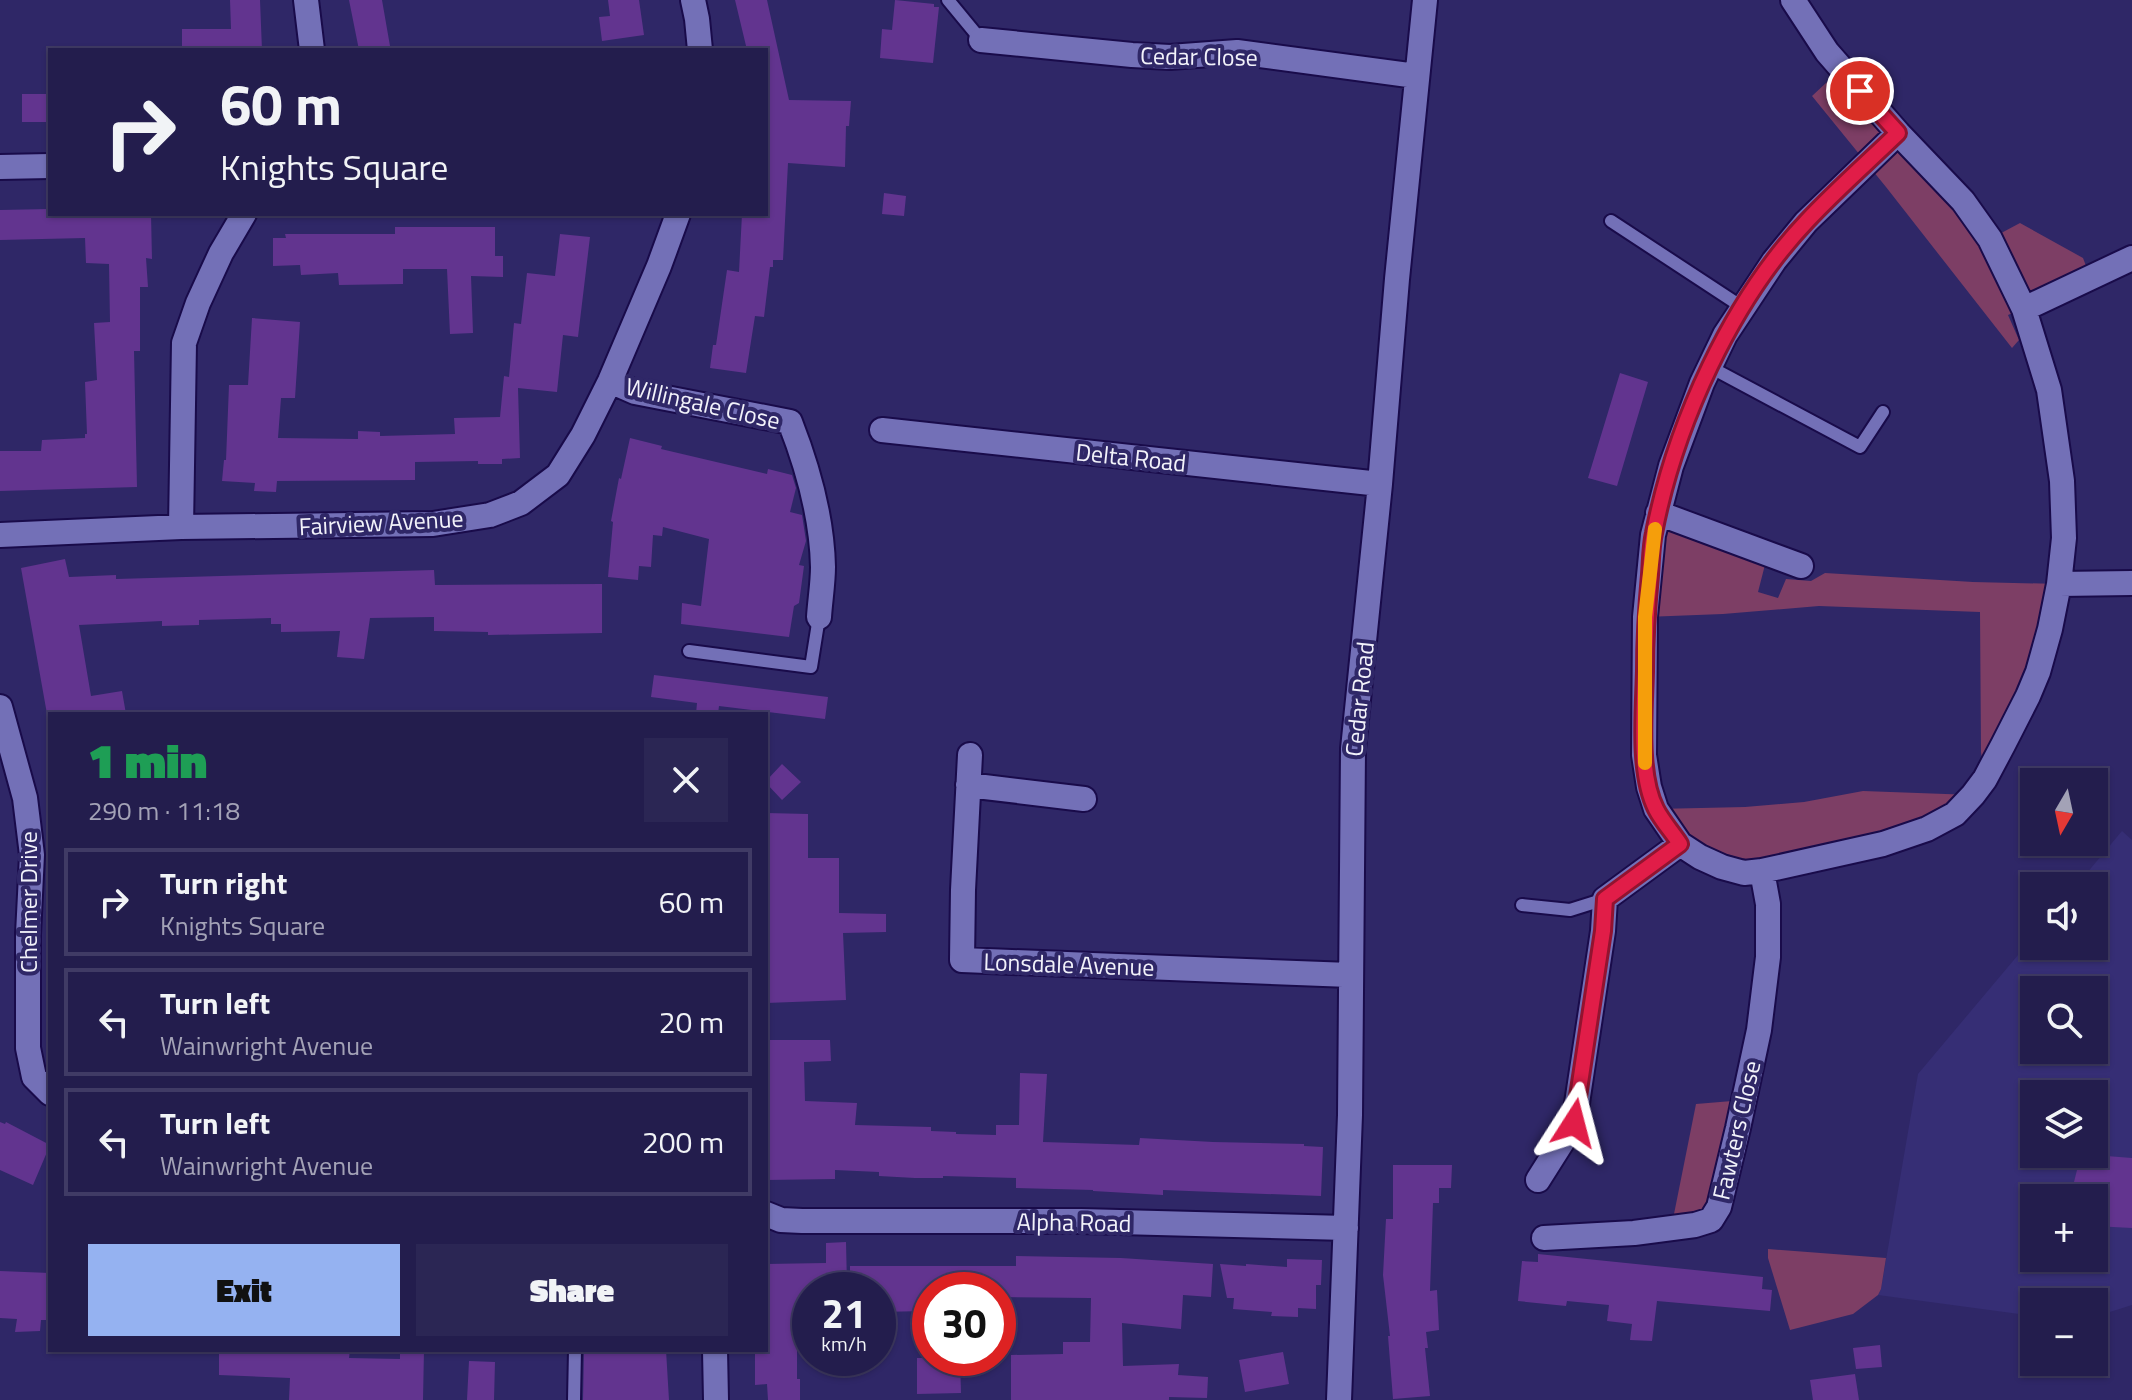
<!DOCTYPE html>
<meta charset="utf-8">
<style>
:root{--surface:#231d4d;--page:#2b2654;--text:#f1f3f6;--muted:#a3a2b6;--line:#403b65;--accent:#95b2f1}
body{margin:0;font-family:"Titillium Web",sans-serif;background:var(--page);color:var(--text);height:100vh;display:flex;flex-direction:column;font-size:30px;white-space:nowrap}
*{box-sizing:border-box;margin:0}
p{font-size:26px;color:var(--muted)}
.icon{flex:none;width:44px;height:44px;fill:none;stroke:currentColor;stroke-width:2;stroke-linecap:round;stroke-linejoin:round}
.map{position:relative;flex:1;overflow:hidden}
.side{position:absolute;left:48px;top:712px;width:720px;height:640px;display:flex;flex-direction:column;background:var(--surface);border-radius:0px;box-shadow:0 2px 6px #0004,0 0 0 2px var(--line)}
.side>*{flex:none}
.banner{position:absolute;left:48px;top:48px;width:720px;height:168px;border-radius:0px;box-shadow:0 2px 6px #0004,0 0 0 2px var(--line);background:#231d4d;color:var(--text);overflow:hidden}
.needle{width:52px;rotate:189deg}
.controls{position:absolute;left:2020px;top:768px;display:grid;gap:16px}
.controls a{display:grid;place-items:center;width:88px;height:88px;border-radius:0px;background:var(--surface);box-shadow:0 2px 6px #0004,0 0 0 2px var(--line);font-size:40px}
.speed{position:absolute;left:792px;top:1272px;display:flex;gap:16px;font-size:40px;font-weight:700;text-align:center}
.speed>*{display:grid;place-content:center;width:104px;height:104px;border-radius:50%;background:var(--surface);box-shadow:0 2px 6px #0004,0 0 0 2px var(--line);line-height:1}
.speed small{font-size:20px;font-weight:400}
.speed .limit{border:12px solid #d22;background:#fff;color:#111}
.pin{position:absolute;display:grid;place-items:center;width:68px;height:68px;color:#fff;margin:-34px;border:4px solid #fff;border-radius:50%;box-shadow:0 2px 8px #0007}
.me{position:absolute;width:88px;margin:-44px;rotate:9deg;stroke-linejoin:round;filter:drop-shadow(0 0 6px #0008)}
.turn{display:flex;align-items:center;gap:28px;height:168px;padding:0 40px;font-size:36px}
.turn .icon{width:104px;height:104px;stroke-width:2.5}
.turn b{display:block;font-size:56px;line-height:68px}
.round{display:grid;place-items:center;flex:none;width:84px;height:84px;border-radius:0px;background:var(--page)}
.headline{display:flex;align-items:center;justify-content:space-between;height:136px;padding:0 40px}
h1{font-size:48px;font-weight:800;line-height:60px;color:#1e9e55}
.action{display:flex;gap:16px;margin-top:auto;padding:16px 40px}
.action a{flex:1;height:92px;border-radius:0px;background:var(--accent);color:#111;font-size:32px;font-weight:800;line-height:92px;text-align:center}
.action a+a{background:var(--page);color:var(--text)}
ul{padding:0;list-style:none}
li{display:flex;align-items:center;gap:24px;height:108px;margin:0 16px 12px;padding:0 24px;border:4px solid var(--line);border-radius:0px}
li div{flex:1}
li b{display:block;font-size:30px}
li em{font-style:normal}
.map>svg:first-child{display:block}
.built{fill:#362e75;fill-rule:evenodd}
.green{fill:#7d3e65}
.building{fill:#62348f}
.lines{fill:none;stroke-linecap:round;stroke-linejoin:round}
.service-casing{stroke:#190b4a;stroke-width:16}
.minor-casing{stroke:#190b4a;stroke-width:28}
.service{stroke:#7370b7;stroke-width:12}
.minor{stroke:#7370b7;stroke-width:24}
.route-casing{stroke:#92132f;stroke-width:20}
.route{stroke:#e11d48;stroke-width:14}
.slow{stroke:#f59e0b;stroke-width:14}
.labels{text-anchor:middle;dominant-baseline:central;stroke-width:8;stroke-linejoin:round;paint-order:stroke}
.street-label{font-size:24px;fill:#f2f2fa;stroke:#2f2767}
</style>
<div class="map">
<svg width="2132" height="1400" viewBox="0 0 2132 1400">
<rect width="100%" height="100%" fill="#2f2767"/>
<path class="built" d="M2122 831 2132 840V1305L2094 1317V1302H2034V1316L1878 1295 1881 1289 1918 1074 2034 936V946H2094V886H2076ZM2034 990H2094V1050H2034ZM2034 1094H2094V1154H2034ZM2034 1198H2094V1258H2034Z"/>
<path class="green" d="M1841 69 1990 239 2020 223 2083 258 2091 279 2008 315 2019 340 2012 348 1886 187 1812 96Z
M1658 513 1768 553 1758 592 1778 598 1786 579 1811 581 1825 573 1973 582 2059 584 1985 779 1981 752 1980 612 1819 606 1723 614 1645 617Z
M1863 791 1973 795 1927 829 1722 867 1656 809 1745 807 1804 802Z
M1744 1100 1719 1207 1671 1229 1696 1104Z
M1768 1249 1886 1258 1881 1289 1878 1295 1853 1314 1790 1330 1768 1258Z"/>
<path class="building" d="M230 0H260L262 50H182V29H231Z
M349 0H382L390 46H388L389 50H359Z
M608 0H639L644 35 602 41 599 17 610 16Z
M735 0H767L789 100 851 101 849 126H846L845 167 788 163 783 260H773V267H770L764 317 755 316 746 373 710 368 713 345H716L727 270 739 272 742 214H766V50H747Z
M895 0 934 4V7H939L933 63 880 58 882 29 892 30Z
M22 94H50V122H22Z
M884 193 906 196 904 216 882 214Z
M50 209V214H151L152 259 146 258 148 287H140V351H134L137 487 0 491V451H41L42 440 85 438V434H87L85 382 97 380 94 323 110 322 109 264 86 263 85 238 0 240V210Z
M395 227H495V256H503V277L471 276 473 333 450 334 447 269H403V284L339 285 338 273 301 275 300 265 273 266V238H286L285 234H395Z
M560 234 590 237 578 337 563 335 557 392 518 388 520 458 502 459V464H478V461L415 462V480L277 481 276 492 254 491 255 483 222 481 224 460H226L229 385H248L252 318 300 322 295 398H281L278 438 358 439V431L380 432V436L455 434 454 418 500 417 504 376 509 377 514 323 521 324 527 273 555 276Z
M1620 373 1648 382 1617 486 1588 478Z
M630 438 662 446 661 449 767 474 768 469 792 475 796 488 790 512 802 515 806 541 799 565 804 566 799 603 794 606 789 637 681 624 682 603 701 606 709 539 663 527 662 536 653 535 651 567 639 566 638 580 608 577 613 522 611 521 619 478 621 479Z
M65 559 69 577 116 575V579L434 570 435 585 602 584V633L488 635V632L434 631V617L370 618 364 659 337 657 340 631 281 632V624H271V618L199 620V625L162 626V621L79 625 91 696 122 691 126 714H47L21 568Z
M654 675 828 697 825 719 719 706 718 714H696L697 703 651 697Z
M782 764 801 782 782 800 766 783V781Z
M766 813 808 814V858H839V913L886 914V932L843 933 846 1000 766 1003Z
M766 1040H830L831 1061 804 1062 805 1101 857 1103 855 1125 931 1127V1131L956 1132V1134L996 1135V1125H1019L1020 1073 1047 1074 1043 1142 1139 1145 1140 1138 1213 1142 1304 1144V1146L1323 1147 1321 1196 1163 1190V1195L1093 1191V1190L1016 1188V1178L943 1176V1178H915L879 1176V1172L835 1170V1179L766 1180Z
M0 1122 5 1124 6 1122 50 1145 33 1185 0 1170Z
M2081 1154 2132 1158V1228L2094 1226V1198H2070Z
M1393 1165H1452L1451 1188H1439V1203H1433L1430 1291 1437 1290 1439 1330 1426 1332 1428 1348H1425L1430 1396 1393 1399 1388 1336H1390L1383 1275 1386 1219H1393Z
M846 1242 847 1285 810 1286V1331H797V1379H800V1400H768L767 1384 755 1385V1350H766V1264L826 1263V1243Z
M1538 1254 1763 1277 1762 1289 1772 1290 1770 1311 1657 1301 1652 1341 1630 1340 1632 1324 1607 1321 1609 1305 1567 1301 1566 1306 1518 1301 1522 1261 1538 1262Z
M1016 1256 1121 1258 1213 1264 1211 1297 1183 1295 1181 1329 1122 1323 1123 1366 1179 1364 1178 1375 1208 1377 1207 1398 1169 1397V1400H1011V1355L1063 1354V1342H1090L1091 1298 998 1297V1290H930V1299H926V1311L878 1312V1290H850V1266H1016Z
M1287 1259 1322 1260 1321 1285H1316V1309L1298 1308V1317L1271 1316 1272 1312 1233 1309 1234 1298H1227L1220 1264 1246 1266V1264L1287 1267Z
M0 1271 50 1273V1320H41L40 1331 15 1332 17 1319 0 1318Z
M1880 1345 1882 1367 1856 1369 1853 1348Z
M219 1350H350L349 1358 400 1359V1350H424L423 1400H289L290 1378 219 1375Z
M584 1350H666L669 1400H583Z
M1283 1352 1289 1384 1245 1392 1239 1360Z
M917 1358H960L961 1393 917 1394Z
M469 1361 495 1362 494 1400H467Z
M1855 1374 1859 1400H1813L1810 1380Z"/>
<g class="lines">
<g class="service-casing">
<path id="service" d="M948 0 981 40
M1611 221 1742 307
M1710 367 1860 447 1883 412
M689 651 811 667 819 617
M1522 905 1570 910 1605 899
M574 1400 575 1350"/>
</g>
<g class="minor-casing">
<path id="minor" d="M306 0 312 50
M693 0 697 19 700 50
M1793 0 1827 52 1898 133 1963 201 1990 239 2024 309 2049 390 2062 481 2064 538 2059 584 2050 629 2038 672 2028 696 2003 745 1985 779 1973 795 1955 814 1927 829 1883 844 1762 871 1744 873 1722 867 1700 857 1680 844 1656 809 1649 787 1644 755 1645 617 1653 535 1671 466 1702 383 1725 335 1774 261 1806 222 1898 133
M981 40 1132 55 1170 57 1237 52 1416 76
M0 167 50 166
M2024 309 2132 258
M610 381 635 392 790 422C808 468 822 517 823 567 823 583 820 601 819 617
M882 430 1380 484
M1658 513 1801 566
M181 527 184 343 198 303 221 253 244 214
M0 535 181 527 433 524 490 515 521 503 558 475 583 435 610 381 659 266 678 214
M2059 584 2132 583
M0 707 25 798 32 855 28 934V1048L34 1077 50 1093
M970 755 963 890 962 960 1350 975
M968 785 1084 799
M1538 1180 1574 1123 1603 931 1605 899 1680 844
M766 1214 781 1220 802 1221H1081L1346 1228
M1544 1238 1634 1233 1695 1225 1711 1220 1719 1207 1738 1128 1759 1030 1768 957V904L1762 871
M715 1350 716 1400
M1339 1400 1350 1115 1353 749 1380 484 1397 279 1425 0"/>
</g>
<use href="#service" class="service"/>
<use href="#minor" class="minor"/>
</g>
<g class="lines">
<g class="route-casing">
<path id="route" d="M1574 1123 1603 931 1605 899 1680 844C1673 833 1662 821 1656 809 1638 774 1644 711 1645 671 1645 639 1647 607 1650 575 1651 561 1651 546 1654 533 1675 425 1731 301 1807 221 1836 190 1868 162 1898 133L1860 91"/>
</g>
<use href="#route" class="route"/>
<path class="slow" d="M1645 763V617L1655 529"/>
</g>
<g class="labels">
<g class="street-label">
<text transform="translate(1199 56) rotate(1)">Cedar Close</text>
<text transform="translate(703 403) rotate(13)">Willingale Close</text>
<text transform="translate(1131 457) rotate(6)">Delta Road</text>
<text transform="translate(381 522) rotate(-3)">Fairview Avenue</text>
<text transform="translate(1359 699) rotate(-84)">Cedar Road</text>
<text transform="translate(28 902) rotate(-90)">Chelmer Drive</text>
<text transform="translate(1069 964) rotate(2)">Lonsdale Avenue</text>
<text transform="translate(1736 1130) rotate(-77)">Fawters Close</text>
<text transform="translate(1074 1222) rotate(1)">Alpha Road</text>
</g>
</g>
</svg>
<div class="controls">
<a><svg class="needle" viewBox="-14 -14 28 28"><path d="M0-13l5 13h-10z" fill="#e53935"/><path d="M0 13l5-13h-10z" fill="#a3a2b6"/></svg></a>
<a><svg class="icon" aria-label="sound" viewBox="0 0 24 24"><path d="M4 9h4l5-4v14l-5-4H4zM17 9q2 3 0 6"/></svg></a>
<a><svg class="icon" aria-label="search" viewBox="0 0 24 24"><circle cx="10" cy="10" r="6"/><path d="M15 15l6 6"/></svg></a>
<a><svg class="icon" aria-label="layers" viewBox="0 0 24 24"><path d="M12 4l9 5-9 5-9-5zM3 14l9 5 9-5"/></svg></a>
<a>+</a>
<a>−</a>
</div>
<div class="speed"><div>21<small>km/h</small></div><div class="limit">30</div></div>
<div class="pin" style="left:1860px;top:91px;background:#d93025"><svg class="icon" aria-label="arrive" viewBox="0 0 24 24"><path d="M6 21V4h12l-3 4 3 4H6"/></svg></div>
<svg class="me" style="left:1574px;top:1123px" viewBox="-20 -20 40 40"><path d="M0-17L14 15 0 8-14 15z" fill="#e11d48" stroke="#fff" stroke-width="4"/></svg>
<div class="banner">
<div class="turn"><svg class="icon" aria-label="right" viewBox="0 0 24 24"><path d="M7 20v-9h11M14 6l5 5-5 5"/></svg><div><b>60 m</b>Knights Square</div></div>
</div>
<section class="side">
<div class="headline"><div><h1>1 min</h1><p>290 m · 11:18</p></div><a class="round"><svg class="icon" aria-label="close" viewBox="0 0 24 24"><path d="M6 6l12 12M18 6L6 18"/></svg></a></div>
<ul>
<li><svg class="icon" aria-label="right" viewBox="0 0 24 24"><path d="M7 20v-9h11M14 6l5 5-5 5"/></svg><div><b>Turn right</b><p>Knights Square</p></div><em>60 m</em></li>
<li><svg class="icon" aria-label="left" viewBox="0 0 24 24"><path d="M17 20v-9H6M10 6l-5 5 5 5"/></svg><div><b>Turn left</b><p>Wainwright Avenue</p></div><em>20 m</em></li>
<li><svg class="icon" aria-label="left" viewBox="0 0 24 24"><path d="M17 20v-9H6M10 6l-5 5 5 5"/></svg><div><b>Turn left</b><p>Wainwright Avenue</p></div><em>200 m</em></li>
</ul>
<div class="action"><a>Exit</a><a>Share</a></div>
</section>
</div>
